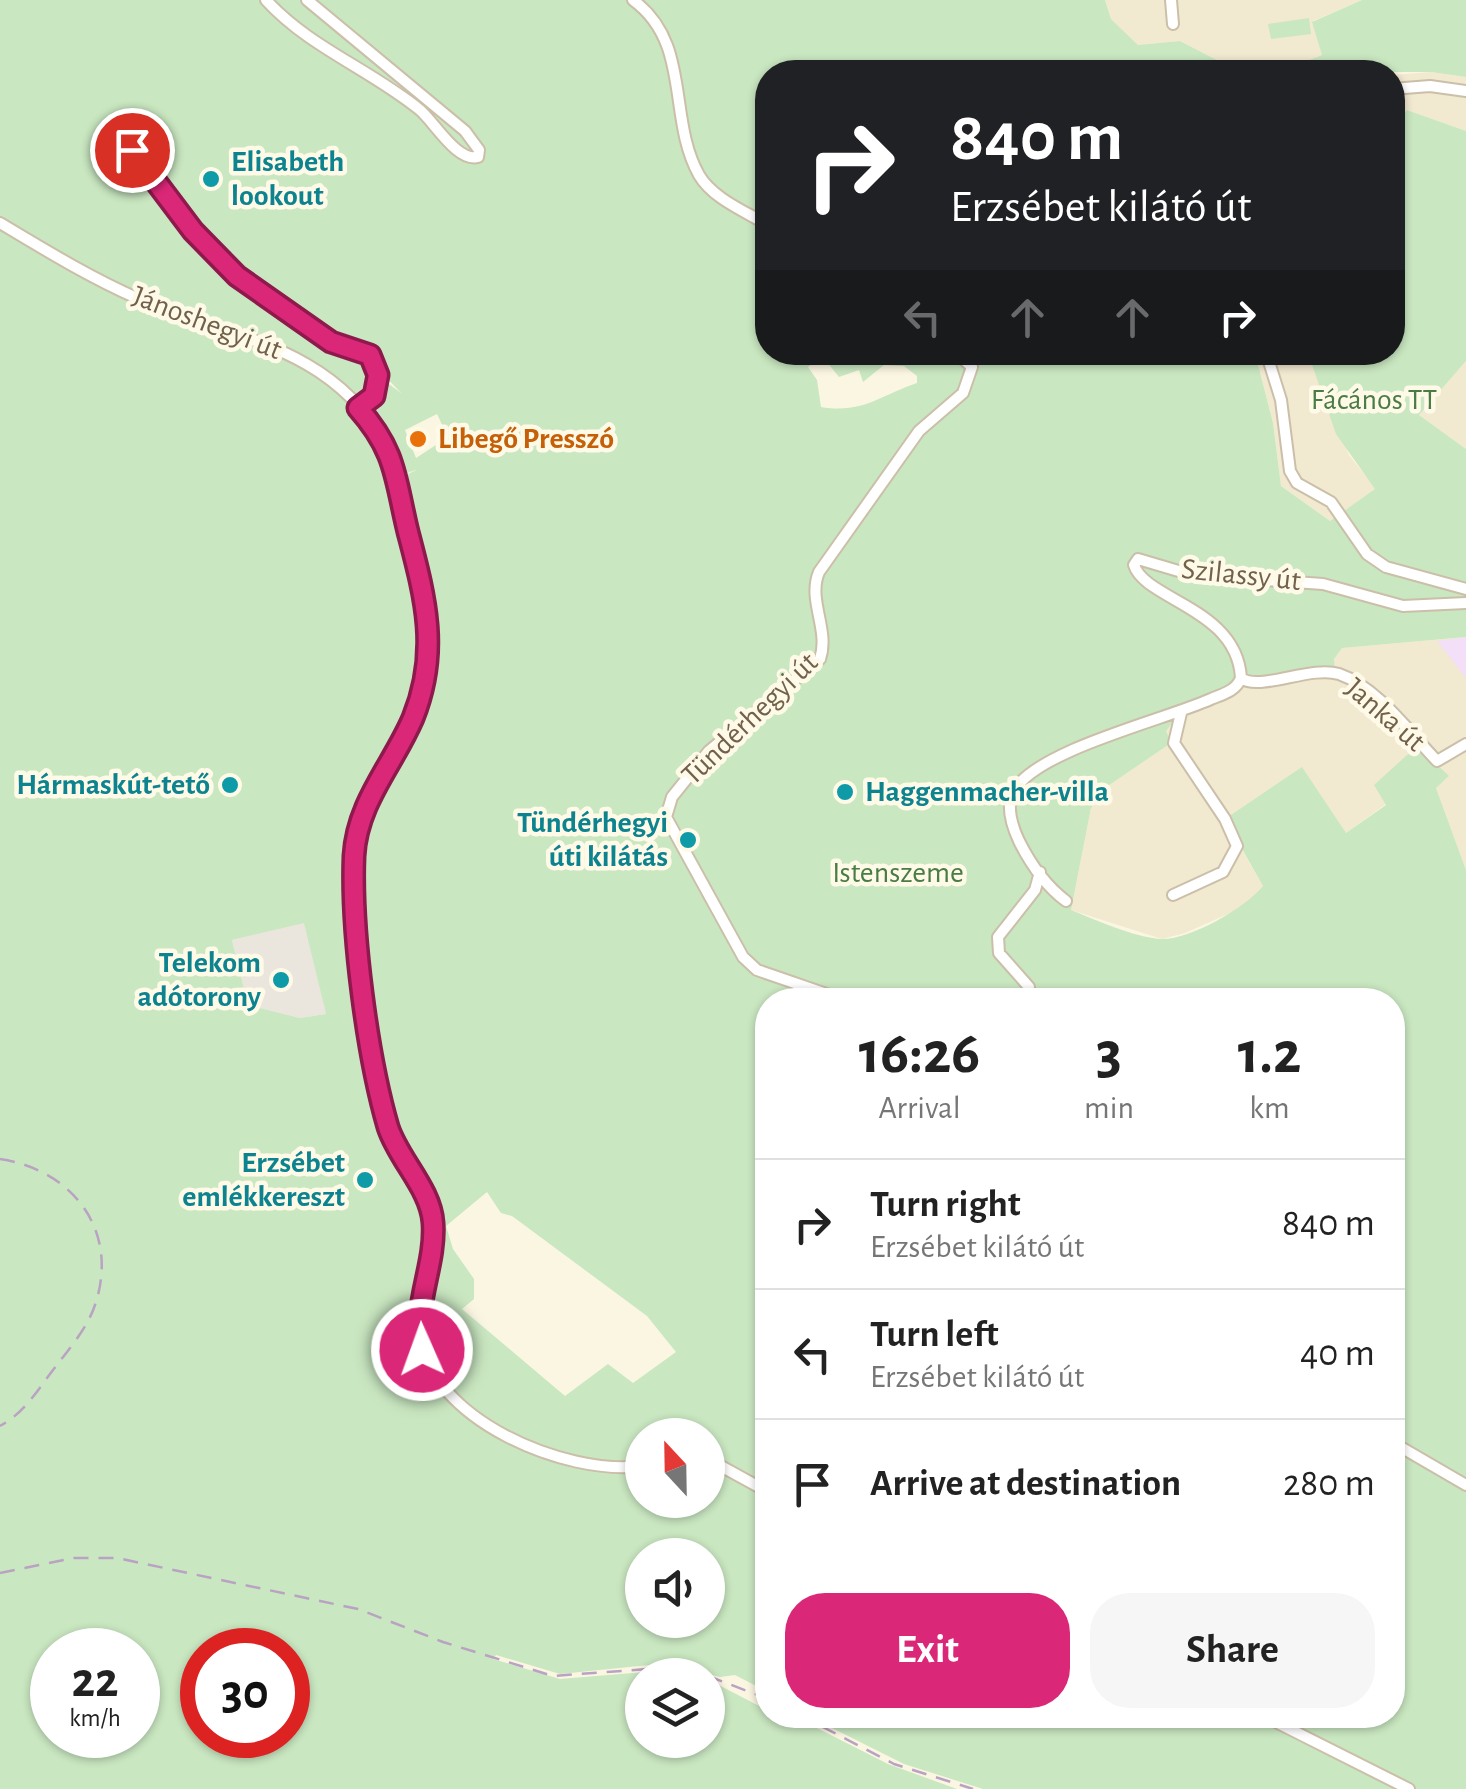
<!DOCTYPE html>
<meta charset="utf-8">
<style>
:root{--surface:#fff;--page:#f6f6f6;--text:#222;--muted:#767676;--line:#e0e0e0;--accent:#db2777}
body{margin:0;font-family:"Alegreya Sans",sans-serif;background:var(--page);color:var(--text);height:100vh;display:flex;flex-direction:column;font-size:38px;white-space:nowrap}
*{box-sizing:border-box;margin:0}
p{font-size:32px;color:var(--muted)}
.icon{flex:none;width:55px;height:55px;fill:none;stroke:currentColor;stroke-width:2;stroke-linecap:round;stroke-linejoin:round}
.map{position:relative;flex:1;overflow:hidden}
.panel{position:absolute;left:755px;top:988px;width:650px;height:740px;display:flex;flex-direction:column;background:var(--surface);border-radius:40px;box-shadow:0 2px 8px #0004}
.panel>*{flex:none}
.hud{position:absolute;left:755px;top:60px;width:650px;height:305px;border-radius:40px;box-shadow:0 2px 8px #0004;background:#202124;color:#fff;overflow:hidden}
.needle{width:65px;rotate:338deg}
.controls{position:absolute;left:625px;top:1418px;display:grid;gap:20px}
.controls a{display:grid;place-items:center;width:100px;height:100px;border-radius:50%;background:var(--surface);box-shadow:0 2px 8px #0004;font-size:50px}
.speed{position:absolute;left:30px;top:1628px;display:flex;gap:20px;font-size:50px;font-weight:700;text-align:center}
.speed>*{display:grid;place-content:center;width:130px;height:130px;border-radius:50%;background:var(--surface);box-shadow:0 2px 8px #0004;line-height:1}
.speed small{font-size:25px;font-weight:400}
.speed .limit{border:15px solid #d22;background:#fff;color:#111}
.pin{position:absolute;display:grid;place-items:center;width:85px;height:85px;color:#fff;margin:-42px;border:5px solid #fff;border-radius:50%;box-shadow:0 2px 10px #0007}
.me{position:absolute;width:110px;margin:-55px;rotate:358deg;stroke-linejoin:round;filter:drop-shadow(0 0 8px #0008)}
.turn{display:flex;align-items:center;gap:35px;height:210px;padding:0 30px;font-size:45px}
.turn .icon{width:130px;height:130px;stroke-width:2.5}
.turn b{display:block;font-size:70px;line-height:85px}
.lanes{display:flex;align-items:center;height:95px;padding:0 30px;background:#0003;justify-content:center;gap:50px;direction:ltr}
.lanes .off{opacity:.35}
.eta{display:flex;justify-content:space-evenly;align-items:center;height:170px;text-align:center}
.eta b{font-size:60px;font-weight:700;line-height:70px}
.action{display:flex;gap:20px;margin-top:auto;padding:20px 30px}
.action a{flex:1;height:115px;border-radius:40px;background:var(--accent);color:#fff;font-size:40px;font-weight:700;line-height:115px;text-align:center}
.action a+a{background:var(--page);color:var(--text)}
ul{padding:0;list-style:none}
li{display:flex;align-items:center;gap:30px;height:130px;padding:0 30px;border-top:2px solid var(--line)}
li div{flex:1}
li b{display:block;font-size:38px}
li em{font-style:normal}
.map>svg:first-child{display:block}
.residential{fill:#f2e9d1}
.industrial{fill:#eae6dd}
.education{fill:#f3dff7}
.green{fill:#c9e7c1;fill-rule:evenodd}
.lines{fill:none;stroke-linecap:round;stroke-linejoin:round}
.minor-casing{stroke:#cbbfa9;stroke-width:14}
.minor{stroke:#fff;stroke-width:10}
.rail{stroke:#baa2c3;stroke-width:2.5;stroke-dasharray:15 10;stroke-linecap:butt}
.route-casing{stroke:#8e194d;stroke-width:25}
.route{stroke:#db2777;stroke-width:18}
.culture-dot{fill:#0f9aa8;stroke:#fefae7;stroke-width:4}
.food-dot{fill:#e8710a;stroke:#fefae7;stroke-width:4}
.labels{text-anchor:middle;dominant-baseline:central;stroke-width:9;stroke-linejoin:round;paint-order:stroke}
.culture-label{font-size:30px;font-weight:bold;fill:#0d838f;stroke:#fefae7;text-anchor:end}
.street-label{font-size:30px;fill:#71604a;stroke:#fefae7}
.park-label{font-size:30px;fill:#4a7c45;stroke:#fefae7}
.food-label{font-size:30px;font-weight:bold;fill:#c56008;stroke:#fefae7;text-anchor:start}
</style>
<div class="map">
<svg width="1466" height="1789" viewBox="0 0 1466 1789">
<rect width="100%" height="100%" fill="#fbf6e2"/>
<path class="residential" d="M1105 0H1362L1313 21 1322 55 1279 72H1240L1180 41 1138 45 1111 19Z
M1431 72 1466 77V131L1407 110 1393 124V75Z
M1255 353H1308L1349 455 1376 489 1330 521 1281 486 1273 423Z
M1466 361V449L1419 415Z
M1466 637V870L1436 788 1448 777 1386 804 1346 833 1239 845 1263 886 1246 906 1185 933 1162 939 1071 910 1091 808 1105 788 1171 743 1166 739V714L1236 682 1334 659 1342 648Z"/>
<path class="industrial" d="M305 922 326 1014 300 1018 248 1005 232 940Z"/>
<path class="education" d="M1466 637V678L1437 641Z"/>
<path class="green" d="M0 0H1105L1111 19 1138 45 1180 41 1240 72H768V352L1255 353 1273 423 1281 486 1330 521 1375 489 1336 434 1308 353 1392 352 1393 124 1407 110 1466 131V361L1419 415 1466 449V637L1342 648 1334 659 1335 673 1242 678 1229 689 1167 715 1175 719 1166 731 1171 743 1105 788 1091 808 1071 910C1096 920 1133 937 1161 939 1190 940 1245 908 1263 886L1225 819 1302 767 1346 833 1386 805 1374 785 1417 746 1449 776 1436 788 1466 870V1789H983L904 1764 822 1723 815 1715H1392V1000H768V1416L763 1429 768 1431 767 1679 760 1688 735 1675 720 1677 681 1667 649 1665 560 1674 496 1655 493 1659 560 1679 657 1671 686 1675H642V1740H708V1680L713 1682 767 1710 768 1715 807 1728 811 1725 888 1764 957 1789H0ZM817 360 827 362 839 377 859 370 863 382 884 365 904 366 917 376V383C881 395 863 414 821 407L817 380 808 367ZM386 377 401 393 385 381 366 411 396 452 402 475 418 469 396 480 386 453 369 434 372 431 356 410 350 414 346 403 365 397 376 380ZM437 414 445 431 436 436 439 443 416 458 405 430ZM304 923 326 1014 300 1018 248 1005 232 940ZM487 1192 501 1213 512 1216 647 1316 676 1352 633 1383 608 1364 565 1396 462 1309 474 1299V1279L453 1249 446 1226ZM642 1435H708V1500H642ZM642 1555H708V1620H642ZM52 1650H138V1735H52ZM202 1650H288V1735H202Z
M1362 0H1466V77L1431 72H1279L1322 55 1312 22Z
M1309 18 1311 34 1271 39 1268 24Z"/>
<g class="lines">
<g class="minor-casing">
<path id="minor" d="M266 0C310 48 370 69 420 110 435 123 457 162 478 157L479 150 465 131 307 0
M633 0C692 43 667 118 699 175 712 198 746 212 768 225
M1171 0 1173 24
M1392 89 1430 86 1466 91
M159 155 134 145 132 152C176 226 242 282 312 330 329 341 365 350 374 359 383 380 378 397 358 408
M0 223C45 250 91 278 139 299 232 339 328 344 385 442 400 467 401 495 406 522 420 596 445 640 413 718 392 767 353 805 354 863 356 950 363 1043 388 1127 398 1159 426 1185 432 1217 439 1254 415 1294 419 1332 428 1419 565 1476 642 1466
M1266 352 1281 400 1290 471 1297 483 1331 502 1367 554 1386 567 1466 589
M1241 678C1259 692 1311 665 1339 674 1377 687 1410 733 1437 761L1466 744
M1173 895 1223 872 1237 846 1225 819 1174 743 1181 713
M1066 901C1046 886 1030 863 1019 841 1012 826 1005 804 1015 789 1041 749 1164 720 1211 699 1223 694 1236 691 1241 678 1237 608 1145 600 1134 565L1138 559 1192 575 1323 584 1403 606 1466 603
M1029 987 999 953 998 937 1035 890 1040 872
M844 1000 757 970 743 957 666 817 672 797 709 751 820 659C830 630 807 600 819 572L919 431 963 393 972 367 955 352
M1392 1442 1466 1485
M708 1459 768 1492
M1262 1715 1409 1789"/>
</g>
<use href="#minor" class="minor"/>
<path class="rail" d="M0 1159C73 1170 120 1231 95 1305 87 1329 68 1350 53 1370 37 1391 24 1413 0 1426
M0 1573 74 1558H117L358 1609 443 1642 553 1676 661 1668 705 1675
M708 1676 768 1699
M800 1715 894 1764 973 1789"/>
</g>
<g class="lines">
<g class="route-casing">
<path id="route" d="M132 150 193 231 237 276 331 342 370 355 378 375 374 396 358 408C397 452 395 479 408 532 425 597 440 651 413 718 393 765 357 802 354 856 351 931 367 1055 388 1127 398 1159 431 1189 433 1223 436 1266 412 1306 422 1350"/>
</g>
<use href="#route" class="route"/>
</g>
<g class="culture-dot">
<circle cx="211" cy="179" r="10"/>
<circle cx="230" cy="785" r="10"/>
<circle cx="845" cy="792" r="10"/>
<circle cx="688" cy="840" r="10"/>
<circle cx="281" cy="980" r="10"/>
<circle cx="365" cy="1180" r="10"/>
</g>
<circle class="food-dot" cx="418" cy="439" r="10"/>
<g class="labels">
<g class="culture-label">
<text x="231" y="162" text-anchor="start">Elisabeth<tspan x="231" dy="34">lookout</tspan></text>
<text x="210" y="785">Hármaskút-tető</text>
<text x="865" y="792" text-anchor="start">Haggenmacher-villa</text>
<text x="668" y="823">Tündérhegyi<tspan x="668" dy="34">úti kilátás</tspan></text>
<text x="261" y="963">Telekom<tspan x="261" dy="34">adótorony</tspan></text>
<text x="345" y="1163">Erzsébet<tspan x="345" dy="34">emlékkereszt</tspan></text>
</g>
<g class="street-label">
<text transform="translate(207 323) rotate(21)">Jánoshegyi út</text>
<text transform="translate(1241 575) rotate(6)">Szilassy út</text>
<text transform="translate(1385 715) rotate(41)">Janka út</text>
<text transform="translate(750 719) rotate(-44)">Tündérhegyi út</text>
</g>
<g class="park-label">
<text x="1374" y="400">Fácános TT</text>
<text x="898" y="873">Istenszeme</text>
</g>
<g class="food-label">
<text x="438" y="439">Libegő Presszó</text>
</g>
</g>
</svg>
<div class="controls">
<a><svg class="needle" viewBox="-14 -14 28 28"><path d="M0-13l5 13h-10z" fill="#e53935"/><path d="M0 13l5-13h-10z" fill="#767676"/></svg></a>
<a><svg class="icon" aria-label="sound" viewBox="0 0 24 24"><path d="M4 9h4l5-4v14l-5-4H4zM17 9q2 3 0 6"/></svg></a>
<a><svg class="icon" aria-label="layers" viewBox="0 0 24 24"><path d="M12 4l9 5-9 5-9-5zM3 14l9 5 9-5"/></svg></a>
</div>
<div class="speed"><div>22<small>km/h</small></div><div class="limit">30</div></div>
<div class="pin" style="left:132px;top:150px;background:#d93025"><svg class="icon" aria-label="arrive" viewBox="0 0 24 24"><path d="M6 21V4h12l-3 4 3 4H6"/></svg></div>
<svg class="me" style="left:422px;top:1350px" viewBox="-20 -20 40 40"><circle r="17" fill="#db2777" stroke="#fff" stroke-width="3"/><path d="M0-11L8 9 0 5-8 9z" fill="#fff"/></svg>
<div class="hud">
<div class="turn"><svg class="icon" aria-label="right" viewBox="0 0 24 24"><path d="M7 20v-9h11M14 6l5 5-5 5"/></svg><div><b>840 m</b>Erzsébet kilátó út</div></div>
<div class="lanes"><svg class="icon off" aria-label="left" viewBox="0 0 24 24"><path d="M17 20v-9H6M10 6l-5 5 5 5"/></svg><svg class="icon off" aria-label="ahead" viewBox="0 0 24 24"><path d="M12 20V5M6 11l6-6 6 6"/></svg><svg class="icon off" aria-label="ahead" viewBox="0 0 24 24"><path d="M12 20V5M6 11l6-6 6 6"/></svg><svg class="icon" aria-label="right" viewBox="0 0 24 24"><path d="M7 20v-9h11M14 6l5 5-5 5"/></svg></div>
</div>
<section class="panel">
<div class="eta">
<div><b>16:26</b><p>Arrival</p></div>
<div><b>3</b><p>min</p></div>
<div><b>1.2</b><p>km</p></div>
</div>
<ul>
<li><svg class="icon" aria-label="right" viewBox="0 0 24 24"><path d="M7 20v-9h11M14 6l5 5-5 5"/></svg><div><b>Turn right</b><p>Erzsébet kilátó út</p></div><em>840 m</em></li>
<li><svg class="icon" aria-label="left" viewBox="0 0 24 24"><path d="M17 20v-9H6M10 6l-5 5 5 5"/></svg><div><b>Turn left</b><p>Erzsébet kilátó út</p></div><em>40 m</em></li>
<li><svg class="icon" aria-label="arrive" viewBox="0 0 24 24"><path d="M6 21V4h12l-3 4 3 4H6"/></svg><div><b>Arrive at destination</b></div><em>280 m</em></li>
</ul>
<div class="action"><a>Exit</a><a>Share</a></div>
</section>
</div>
